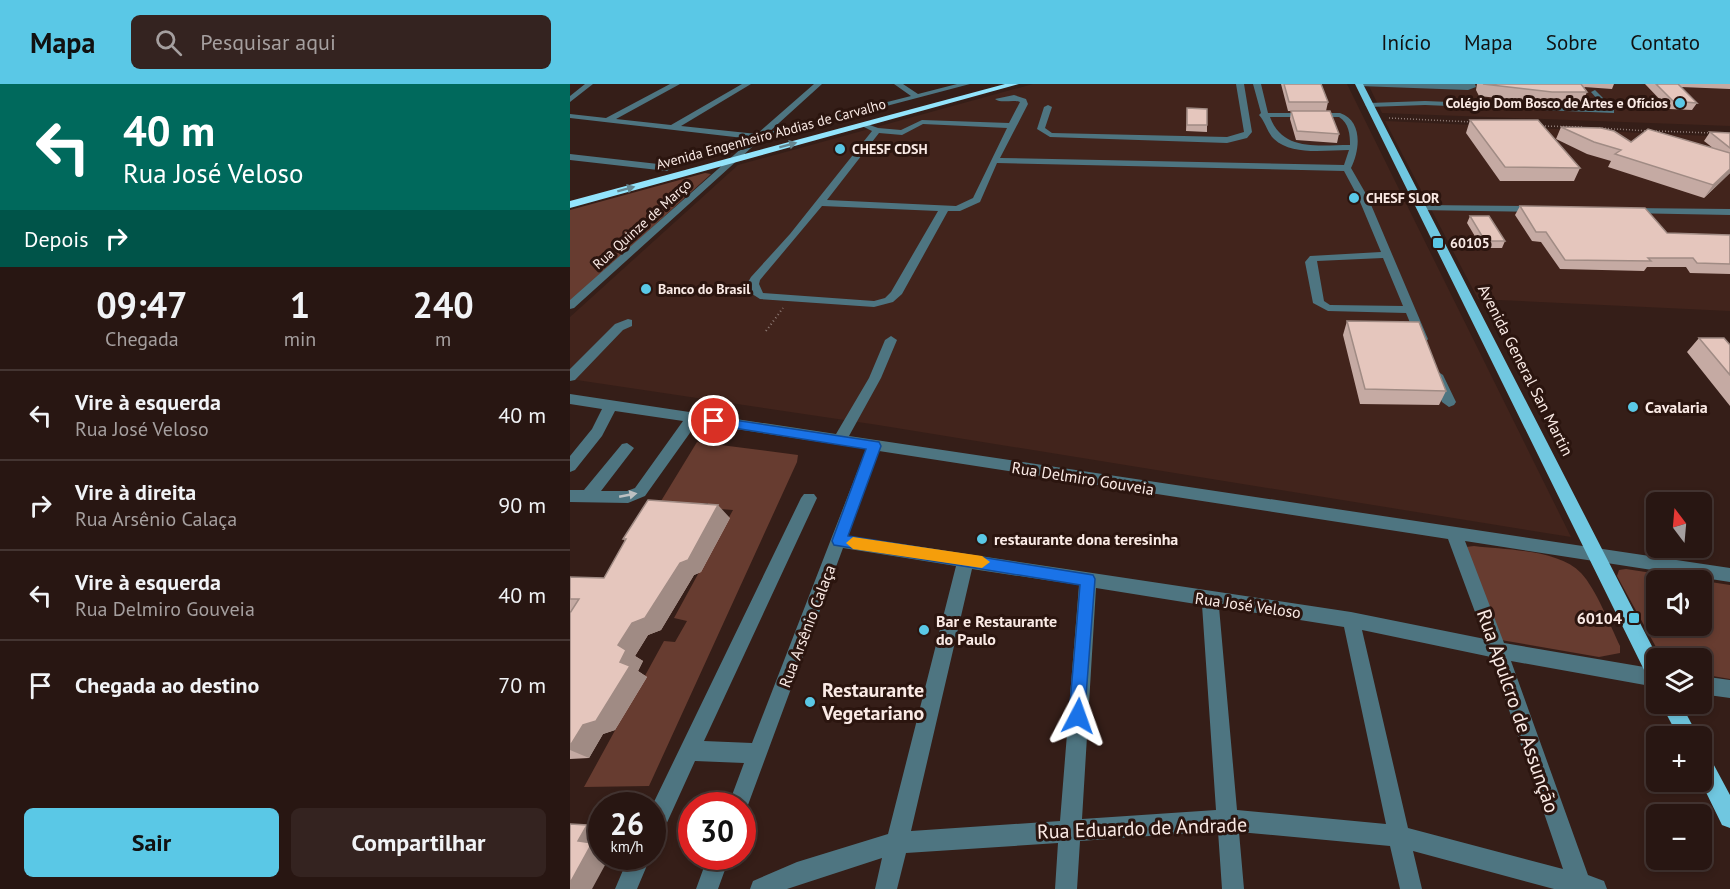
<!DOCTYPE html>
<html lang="pt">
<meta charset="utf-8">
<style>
:root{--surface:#281612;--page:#342320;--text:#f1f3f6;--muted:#a59f9f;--line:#443532;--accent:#5ac8e6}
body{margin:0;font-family:"PT Sans",sans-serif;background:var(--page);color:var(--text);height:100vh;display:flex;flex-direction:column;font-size:22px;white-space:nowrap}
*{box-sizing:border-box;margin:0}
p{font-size:20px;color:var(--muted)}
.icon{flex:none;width:33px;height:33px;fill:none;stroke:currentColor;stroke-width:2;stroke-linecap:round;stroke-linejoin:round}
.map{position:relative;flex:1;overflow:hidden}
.sheet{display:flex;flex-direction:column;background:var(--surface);width:570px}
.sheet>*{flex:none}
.top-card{background:#00695c;color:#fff;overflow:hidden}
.needle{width:39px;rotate:344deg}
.buttons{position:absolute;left:1076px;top:408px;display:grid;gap:12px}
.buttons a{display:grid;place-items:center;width:66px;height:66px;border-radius:9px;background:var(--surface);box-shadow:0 3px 9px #0003,0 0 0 2px var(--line);font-size:30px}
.speed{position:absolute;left:18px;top:708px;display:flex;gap:12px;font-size:30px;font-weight:700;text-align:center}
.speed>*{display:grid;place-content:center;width:78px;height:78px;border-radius:50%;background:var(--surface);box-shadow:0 3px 9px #0003,0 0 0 2px var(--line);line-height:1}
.speed small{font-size:15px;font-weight:400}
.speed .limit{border:9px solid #d22;background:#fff;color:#111}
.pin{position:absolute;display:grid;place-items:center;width:51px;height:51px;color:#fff;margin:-26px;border:3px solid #fff;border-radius:50%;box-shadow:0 2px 6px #0007}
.me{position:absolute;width:66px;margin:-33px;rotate:4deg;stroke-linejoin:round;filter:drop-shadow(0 0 4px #0008)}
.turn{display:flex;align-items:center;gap:21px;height:126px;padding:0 24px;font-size:27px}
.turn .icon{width:78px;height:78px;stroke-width:2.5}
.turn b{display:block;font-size:42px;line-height:51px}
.then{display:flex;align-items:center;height:57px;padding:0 24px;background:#0003;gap:12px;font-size:22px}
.eta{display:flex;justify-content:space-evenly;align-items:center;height:102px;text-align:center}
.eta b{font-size:36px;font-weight:600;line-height:42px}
.button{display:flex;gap:12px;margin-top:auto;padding:12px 24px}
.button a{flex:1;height:69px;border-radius:9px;background:var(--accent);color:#111;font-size:24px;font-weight:600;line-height:69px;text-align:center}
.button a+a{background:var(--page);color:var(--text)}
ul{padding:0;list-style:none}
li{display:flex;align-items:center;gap:18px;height:90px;padding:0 24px;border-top:2px solid var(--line)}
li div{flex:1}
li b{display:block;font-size:22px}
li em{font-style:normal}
header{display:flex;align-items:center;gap:36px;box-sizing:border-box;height:84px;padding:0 30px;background:var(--accent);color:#111}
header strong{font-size:28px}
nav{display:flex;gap:33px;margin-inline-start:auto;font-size:21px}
.search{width:420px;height:54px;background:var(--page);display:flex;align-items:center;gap:15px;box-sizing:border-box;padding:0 21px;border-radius:9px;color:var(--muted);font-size:22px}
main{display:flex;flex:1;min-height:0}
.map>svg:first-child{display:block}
.built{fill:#42241c}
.green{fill:#673c30;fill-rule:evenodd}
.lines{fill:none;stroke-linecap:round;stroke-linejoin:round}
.path-far1{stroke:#8f7b76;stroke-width:1.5;stroke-dasharray:1 2;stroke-linecap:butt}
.path{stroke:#8f7b76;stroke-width:2;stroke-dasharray:1 3;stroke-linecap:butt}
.minor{fill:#4e7581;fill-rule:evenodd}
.major{fill:#70c7e0;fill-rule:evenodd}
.highway{fill:#93e4fc;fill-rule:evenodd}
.wall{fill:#c5aaa3}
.shaded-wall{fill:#a08b84}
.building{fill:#e5c6bd;stroke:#a08b84;stroke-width:1.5}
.oneway{fill:#648791}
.oneway2{fill:#bec1c2}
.route{fill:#1a73e8;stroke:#114b97;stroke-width:1.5}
.slow{fill:#f59e0b}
.poi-dot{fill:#5ac8e6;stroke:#2b150f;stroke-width:2}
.labels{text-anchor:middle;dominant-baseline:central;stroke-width:6;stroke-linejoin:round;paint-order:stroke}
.far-poi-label{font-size:14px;font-weight:bold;fill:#faeae5;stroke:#2b150f;text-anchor:start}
.far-street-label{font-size:14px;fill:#faeae5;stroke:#2b150f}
.street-label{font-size:16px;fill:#faeae5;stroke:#2b150f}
.poi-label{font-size:16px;font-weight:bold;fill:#faeae5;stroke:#2b150f;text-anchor:start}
.near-poi-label{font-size:20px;font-weight:bold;fill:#faeae5;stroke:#2b150f;text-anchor:start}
.near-street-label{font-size:20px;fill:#faeae5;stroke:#2b150f}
</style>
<header>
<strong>Mapa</strong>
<div class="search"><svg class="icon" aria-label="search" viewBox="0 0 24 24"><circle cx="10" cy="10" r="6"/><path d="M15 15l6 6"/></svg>Pesquisar aqui</div>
<nav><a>Início</a><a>Mapa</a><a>Sobre</a><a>Contato</a></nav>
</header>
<main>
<section class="sheet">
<div class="top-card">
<div class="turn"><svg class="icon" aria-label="left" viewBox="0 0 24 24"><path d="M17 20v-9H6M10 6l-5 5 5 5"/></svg><div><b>40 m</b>Rua José Veloso</div></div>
<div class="then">Depois<svg class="icon" aria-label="right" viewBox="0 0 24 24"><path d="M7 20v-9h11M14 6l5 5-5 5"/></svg></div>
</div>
<div class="eta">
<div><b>09:47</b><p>Chegada</p></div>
<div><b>1</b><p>min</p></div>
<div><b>240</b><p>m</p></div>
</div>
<ul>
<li><svg class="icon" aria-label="left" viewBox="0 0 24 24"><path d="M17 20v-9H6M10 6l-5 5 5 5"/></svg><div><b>Vire à esquerda</b><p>Rua José Veloso</p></div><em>40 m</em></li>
<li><svg class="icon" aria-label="right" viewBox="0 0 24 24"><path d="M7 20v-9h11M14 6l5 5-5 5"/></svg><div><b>Vire à direita</b><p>Rua Arsênio Calaça</p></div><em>90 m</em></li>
<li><svg class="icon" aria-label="left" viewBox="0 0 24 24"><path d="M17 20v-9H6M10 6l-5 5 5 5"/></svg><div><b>Vire à esquerda</b><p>Rua Delmiro Gouveia</p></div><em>40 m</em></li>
<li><svg class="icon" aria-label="arrive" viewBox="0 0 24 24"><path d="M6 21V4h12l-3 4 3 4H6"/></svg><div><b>Chegada ao destino</b></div><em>70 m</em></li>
</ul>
<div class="button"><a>Sair</a><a>Compartilhar</a></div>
</section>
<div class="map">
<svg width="1160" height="805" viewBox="0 0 1160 805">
<rect width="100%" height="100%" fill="#351e18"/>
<path class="built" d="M463 0H777L1001 453 308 341 0 295V233L168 81Z
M798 0H1160V42L812 29Z
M815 37 1160 53V227L908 215Z"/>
<path class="green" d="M135 89 141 90 0 218V126Z
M127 358 228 371 227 378 79 702 14 703 94 557 105 558 117 537 104 534 163 426 137 424 138 419H104L88 422Z
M904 462C935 466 988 465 1011 489 1026 505 1040 541 1050 562V569L1029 573 931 556 896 463Z
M1056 485 1160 501V595L1131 590V574H1092L1047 492 1049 486ZM1131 496V542H1086V496Z"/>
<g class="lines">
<path class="path-far1" d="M819 34 902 38
M972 42 1013 43
M1029 44 1079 47
M1086 47 1142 49"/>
<path class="path" d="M196 247 213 224"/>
<path class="minor" d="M15 0H23L0 18V12Z
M100 0H110L46 35 101 41 172 0H181L111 42 187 50 244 0H252L199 48 341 12 324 0H333L348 10 387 0H400L191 55 4 224 0 225V216L182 55 0 34V30L36 34Z
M666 0H674L682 48 677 54 657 59 480 53 467 45 474 23 478 21 482 23 475 44 482 49 657 53 674 48Z
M683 0H691L698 29H770C793 37 790 66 781 84L796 110H846L851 113 846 116H799L858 255 856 258H848L836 229 758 227 743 219 735 178 740 172 811 168 788 113 774 87 427 79 410 118 390 127H378L332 210 323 218 304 223 190 215 179 208 177 200 181 193 220 150 302 47 290 41 294 39 308 44 331 46 352 36 439 39 450 18C442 15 432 20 425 15L444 11 456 15 458 20 430 74 774 81 779 66C756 66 722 72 704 55 697 48 695 37 689 31L691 29ZM700 33H769C779 39 780 51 780 61 749 61 713 68 700 33ZM353 40 437 44 403 114 386 122 257 116 309 49 332 51ZM252 122 368 127 321 208 315 214 304 217 193 209 189 200 190 196ZM813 174 833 222 760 221 754 217 747 177Z
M785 0H905L906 3 898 6 789 2Z
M1025 6 1044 25V29L855 21 799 23 795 21 799 19 855 17 1035 24 1021 8Z
M0 70 97 81 101 84 97 87 0 76Z
M851 121 968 122 973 125 968 128 848 126V122Z
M1058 124 1160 125V131L1055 129V125Z
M58 235 62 236V242L53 246 5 296 0 297V285L45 240Z
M321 252 327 256 311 294 279 352 1160 484V498L895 457 934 559 1086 585V603L941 577 1018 791 1034 797 1037 805H984L843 767 852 805H830L820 762 669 748 674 805H652L648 747 510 757 507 805H485L488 759 336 769 327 805H305L312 774 217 805H180L183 797 227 778 318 750 386 482 273 464 175 729 172 731V722H158L174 679 125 677 90 754 82 757V722L231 414 234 410H244L247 414 134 657 182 659 296 365 127 339 75 412 58 419 0 418V406H14L52 360 57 359 64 364 31 407H57L65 404 113 337 45 327 32 352 5 386 0 388V372L22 345 32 325 0 320V310L266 350 299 294 315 256ZM309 367 878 455 915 555 781 528 278 452ZM402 485 509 501 490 737 341 747ZM526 504 632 521 646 726 512 735ZM649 523 774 543 816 740 667 726ZM792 546 921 573 993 785 838 744Z
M867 287 873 291 886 318 884 321 879 323 872 318 861 291Z
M1131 592 1160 596V614L1131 610Z
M59 772H81L67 805H45Z
M138 772H160L148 805H126Z"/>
<path class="major" d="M785 0H793L1088 574 1086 599 1079 596Z
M1091 620H1111L1128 652H1108Z
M1131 667 1138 670 1160 711V744L1152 741 1131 698Z"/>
<path class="highway" d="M435 0H449L0 124V117Z"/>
</g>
<path class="wall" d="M711 0H751L758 18 756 27H718Z
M907 0H1044L1042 5 1014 3 1017 8 1012 19H976L909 12 906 6Z
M1075 0H1160V5L1111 3 1127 19 1122 26 1099 25Z
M617 24 637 41V48L616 47Z
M721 27 769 50 767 59 726 56 720 35Z
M900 36 1010 84 1004 97H930L896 49Z
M991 43 1061 58 1143 64 1134 57 1140 48 1160 49V89L1134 114 1038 83 1041 77 1017 70 986 55Z
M950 122 1097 149 1160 151V190L1120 189 1116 183H1077L1074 187 990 185 971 158 962 157 945 131Z
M900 132 935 157 932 164H912L897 139Z
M777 237 876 307 869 321 790 320 773 251Z
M1129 254 1160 261V322L1117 268Z
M160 434 131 488 124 491 91 546 78 551 65 572 73 577 68 587 77 593 45 646 33 650 19 674 0 675V529L1 527H0V493L34 494 55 457 53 455Z"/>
<path class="shaded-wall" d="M1160 85V89L1134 114 1143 101Z
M148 421 160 434 131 488 124 491 91 546 78 551 65 572 73 577 68 587 77 593 45 646 33 650 19 674 0 666V662L50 578 48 561 62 539 110 479Z
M17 741 32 745V772H40L22 805H0V799L8 757Z"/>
<path class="building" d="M714 0H751L758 18H719Z
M913 0H1011L1017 8H982Z
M1086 0H1108L1127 19 1103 17Z
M617 24 637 25V41H617Z
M721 27H760L769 50 727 47Z
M900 36H968L1010 84 935 83Z
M991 43 1031 44 1044 47 1061 58 1078 45 1160 69V85L1143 101 1045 70 1051 66 1024 58Z
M1140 48 1160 49V64Z
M950 122 1075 124 1097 149 1160 151V180L1127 179 1123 174H1078L1081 177 995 176 976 148H966Z
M900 132H919L935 157H915Z
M777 237 849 238 876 307 795 305Z
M1129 254H1154L1160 261V291Z
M78 416 148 421 118 476 110 479 75 534 62 539 48 561 56 566 50 578 60 582 26 637 13 641 0 662V529L9 515H0V493L34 494 56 455H53Z
M0 740 17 741 8 757 22 759 0 799Z"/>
<defs><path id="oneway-solid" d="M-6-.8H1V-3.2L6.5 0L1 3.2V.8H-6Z" transform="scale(1.5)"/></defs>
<g class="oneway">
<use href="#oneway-solid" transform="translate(218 61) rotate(-15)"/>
<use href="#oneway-solid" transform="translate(56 105) rotate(-15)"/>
</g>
<use class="oneway2" href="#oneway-solid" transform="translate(58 411) rotate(-11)"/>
<path class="route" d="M144 333 309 358 311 362 278 452 523 491 525 495 514 638 508 641 502 638 499 632 510 501 264 461 262 457 296 365 139 340V334Z"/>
<path class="slow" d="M283 453 412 472 420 478 412 484 283 465 276 459Z"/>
<g class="poi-dot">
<circle cx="1110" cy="19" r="6"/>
<circle cx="270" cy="65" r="6"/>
<circle cx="784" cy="114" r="6"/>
<rect x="862" y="153" width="12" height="12" rx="3"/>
<circle cx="76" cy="205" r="6"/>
<circle cx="1063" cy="323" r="6"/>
<circle cx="412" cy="455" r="6"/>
<rect x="1058" y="528" width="12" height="12" rx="3"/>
<circle cx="354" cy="546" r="6"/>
<circle cx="240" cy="618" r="6"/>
</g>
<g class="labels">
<g class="far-poi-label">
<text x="1098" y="19" text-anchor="end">Colégio Dom Bosco de Artes e Ofícios</text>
<text x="282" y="65">CHESF CDSH</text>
<text x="796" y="114">CHESF SLOR</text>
<text x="880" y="159">60105</text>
<text x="88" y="205">Banco do Brasil</text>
</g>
<g class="far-street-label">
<text transform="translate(201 50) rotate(-15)">Avenida Engenheiro Abdias de Carvalho</text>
<text transform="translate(72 140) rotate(-42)">Rua Quinze de Março</text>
</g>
<g class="street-label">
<text transform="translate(956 286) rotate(63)">Avenida General San Martin</text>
<text transform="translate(513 394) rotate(9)">Rua Delmiro Gouveia</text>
<text transform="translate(678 521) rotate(8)">Rua José Veloso</text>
<text transform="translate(237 542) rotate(-69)">Rua Arsênio Calaça</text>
</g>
<g class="poi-label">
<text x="1075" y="323">Cavalaria</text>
<text x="424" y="455">restaurante dona teresinha</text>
<text x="1052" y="534" text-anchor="end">60104</text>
<text x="366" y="537">Bar e Restaurante<tspan x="366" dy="18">do Paulo</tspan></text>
</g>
<g class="near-poi-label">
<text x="252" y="606">Restaurante<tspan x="252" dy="23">Vegetariano</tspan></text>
</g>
<g class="near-street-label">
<text transform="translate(948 627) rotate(71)">Rua Apulcro de Assunção</text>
<text transform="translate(572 744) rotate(-2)">Rua Eduardo de Andrade</text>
</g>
</g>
</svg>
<div class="buttons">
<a><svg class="needle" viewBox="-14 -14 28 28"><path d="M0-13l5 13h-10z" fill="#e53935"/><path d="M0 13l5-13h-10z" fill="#a59f9f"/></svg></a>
<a><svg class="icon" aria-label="sound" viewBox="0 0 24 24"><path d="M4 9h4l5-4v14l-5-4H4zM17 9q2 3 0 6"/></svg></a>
<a><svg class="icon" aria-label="layers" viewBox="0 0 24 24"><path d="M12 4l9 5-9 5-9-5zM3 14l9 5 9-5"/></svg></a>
<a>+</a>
<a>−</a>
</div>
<div class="speed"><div>26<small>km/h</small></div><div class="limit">30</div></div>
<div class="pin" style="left:144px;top:337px;background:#d93025"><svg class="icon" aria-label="arrive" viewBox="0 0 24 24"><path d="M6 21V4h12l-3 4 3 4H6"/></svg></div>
<svg class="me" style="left:508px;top:632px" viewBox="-20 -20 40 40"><path d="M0-17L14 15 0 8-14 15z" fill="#1a73e8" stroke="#fff" stroke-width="4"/></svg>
</div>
</main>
